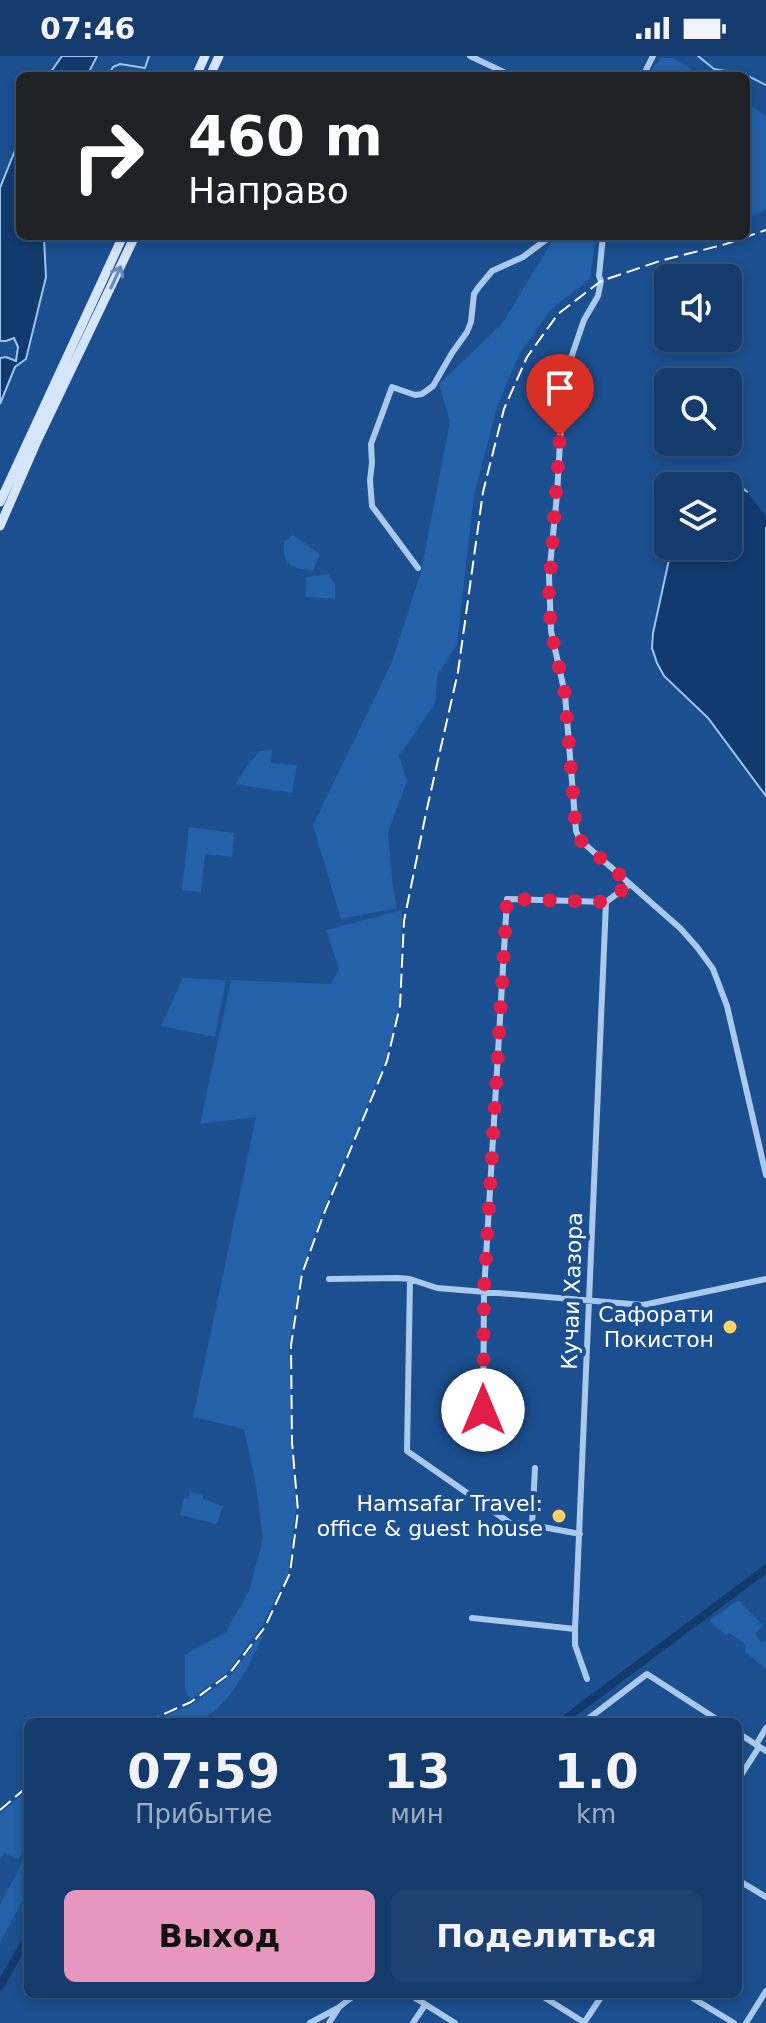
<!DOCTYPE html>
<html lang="ru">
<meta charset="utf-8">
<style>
:root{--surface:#143b6b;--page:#1d4271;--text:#f1f3f6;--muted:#9dadc1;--line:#33557e;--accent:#e797bd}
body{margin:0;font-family:"DejaVu Sans",sans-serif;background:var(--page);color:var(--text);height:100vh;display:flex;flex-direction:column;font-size:30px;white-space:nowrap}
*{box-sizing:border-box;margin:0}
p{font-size:26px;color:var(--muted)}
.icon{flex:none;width:44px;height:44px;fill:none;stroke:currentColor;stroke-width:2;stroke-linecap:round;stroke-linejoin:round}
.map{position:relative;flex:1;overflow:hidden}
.details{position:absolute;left:24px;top:1662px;width:718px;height:280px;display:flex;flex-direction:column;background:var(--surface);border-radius:12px;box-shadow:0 4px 12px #0003,0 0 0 2px var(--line)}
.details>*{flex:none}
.hud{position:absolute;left:16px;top:16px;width:734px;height:168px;border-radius:12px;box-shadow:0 4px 12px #0003,0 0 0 2px var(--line);background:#202124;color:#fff;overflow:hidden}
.buttons{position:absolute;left:654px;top:208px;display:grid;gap:16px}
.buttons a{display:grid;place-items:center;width:88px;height:88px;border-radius:12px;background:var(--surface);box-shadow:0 4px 12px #0003,0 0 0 2px var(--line);font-size:40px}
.pin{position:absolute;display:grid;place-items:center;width:68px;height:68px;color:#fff;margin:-82px -34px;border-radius:50% 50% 50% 0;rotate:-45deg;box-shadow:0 0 8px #0007}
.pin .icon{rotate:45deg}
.me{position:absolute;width:88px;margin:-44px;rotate:0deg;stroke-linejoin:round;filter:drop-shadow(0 0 6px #0008)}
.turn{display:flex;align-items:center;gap:28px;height:168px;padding:0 40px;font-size:36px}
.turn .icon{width:104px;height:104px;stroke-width:2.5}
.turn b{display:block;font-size:56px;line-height:68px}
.eta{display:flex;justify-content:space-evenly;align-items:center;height:136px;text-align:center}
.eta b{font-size:48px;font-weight:700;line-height:56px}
.action{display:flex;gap:16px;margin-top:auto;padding:16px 40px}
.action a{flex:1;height:92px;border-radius:12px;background:var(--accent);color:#111;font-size:32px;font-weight:700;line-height:92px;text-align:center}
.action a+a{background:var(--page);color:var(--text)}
.status{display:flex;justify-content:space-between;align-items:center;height:56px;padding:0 40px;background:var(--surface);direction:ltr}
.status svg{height:22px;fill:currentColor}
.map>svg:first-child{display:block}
.green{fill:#2461a8}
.water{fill:#123a6d;stroke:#9cc4f0;stroke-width:2}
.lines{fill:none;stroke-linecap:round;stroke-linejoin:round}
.stream{stroke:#9cc4f0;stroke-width:2}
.canal{stroke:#123a6d;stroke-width:8}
.street{stroke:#a9c9ee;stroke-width:6}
.secondary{stroke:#d6e6fa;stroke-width:9}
.rail{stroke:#fff;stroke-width:2;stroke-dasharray:14 6;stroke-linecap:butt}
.oneway{stroke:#668bba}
.route{stroke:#e11d48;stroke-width:14;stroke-dasharray:0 25.2}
.poi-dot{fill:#ffd166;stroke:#1b4f8f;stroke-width:3}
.labels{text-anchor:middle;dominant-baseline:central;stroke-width:8;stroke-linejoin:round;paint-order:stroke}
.street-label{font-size:22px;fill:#fff;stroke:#1b4f8f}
.poi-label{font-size:22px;fill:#fff;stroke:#1b4f8f;text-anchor:end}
</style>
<div class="status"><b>07:46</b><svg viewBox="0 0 49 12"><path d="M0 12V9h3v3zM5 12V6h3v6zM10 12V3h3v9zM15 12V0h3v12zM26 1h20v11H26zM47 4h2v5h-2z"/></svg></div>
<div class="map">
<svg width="766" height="1967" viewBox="0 0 766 1967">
<rect width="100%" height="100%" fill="#1b4f8f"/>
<path class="green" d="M662 2H673L701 20H651L653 10Z
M746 47 766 60V153L746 164Z
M555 180H596L590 223 550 254 519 299 497 351 474 439 457 589 438 617 435 647 399 700 407 725 388 777 393 831 397 852 341 863 313 769 391 608 421 516 450 366 439 328 502 268Z
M293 479 320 498 313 515C292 512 282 510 284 486Z
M328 518 335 528V543L305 541 306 521Z
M272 694 271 707 297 709 292 737 236 728 247 710 260 695Z
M189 771 234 777 232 801 205 798 201 836 182 834Z
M402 854 399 951 385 1006 321 1160 301 1219 289 1289 296 1454 288 1518 262 1570 228 1616 190 1644 185 1633V1599L226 1576 249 1535 263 1483 256 1429 244 1373 193 1361 256 1061 200 1068 231 924 331 928 339 913 326 874Z
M183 922 226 924 215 981 161 970Z
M190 1436 203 1439V1443L223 1450 217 1468 180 1459 184 1442 188 1443Z
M738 1544 763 1569 755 1578 762 1587 766 1584V1613L744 1595 746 1589 729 1577 727 1580 709 1565Z
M259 1581H263C247 1612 231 1649 198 1666H151L193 1648 231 1619Z
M28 1733V1785L18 1804 5 1797 0 1802V1758Z
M28 1796V1834L0 1887V1848Z"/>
<path class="water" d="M62 0H97L87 20H48Z
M20 82V180H41L44 183 46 221 26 303 15 311 0 348V302L6 301 16 305 18 291 14 282 6 285H0V132Z
M717 425C728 427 739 428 747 436L743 441 766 470V740L708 662 664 620 657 607 652 592 653 577 672 490H728V430H694L705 426Z"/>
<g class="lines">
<path class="stream" d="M698 0 714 13 744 18 766 29
M108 20 113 11 120 8 145 12 149 0"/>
<path class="canal" d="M728 433 745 440 766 467
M561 1666 766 1513
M0 1930 28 1881"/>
<path class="street" d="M470 0 512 20
M643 20 653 0
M603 180 599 220 601 225 598 240 584 264 572 299 562 351 557 439 549 520 551 575 565 638 576 775 580 784 680 872 697 891 713 913 727 950 766 1119
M418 512 372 450 370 424 372 407 371 388 392 331 415 339 422 338 433 330 452 297 467 276 471 266 474 238 478 232 492 215 523 201 551 180
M329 1223 398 1222 410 1223 437 1232 643 1249 766 1223
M410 1223 407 1395 510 1467 532 1469 580 1478
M483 1383 484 1236 507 843 606 846 630 828
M532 1469 535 1412
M472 1562 575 1573
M587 1623 575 1589V1573L606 846
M584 1666 647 1618 721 1666
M738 1677 766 1695
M756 1689 766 1672
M738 1724 759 1691
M738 1824 766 1841
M409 1938 455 1967
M539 1938 585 1967
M686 1938 734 1967
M310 1967 338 1952 356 1938
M329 1967 338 1953
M413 1967 425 1949
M584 1967 603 1938
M746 1967 766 1935"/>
<path class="secondary" d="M196 20 205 0
M210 20 219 0
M0 446 123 180
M0 470 37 385 135 180"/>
<path class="rail" d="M146 1666 191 1646 229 1618 265 1571 290 1517 298 1455 292 1386 291 1289 302 1218 323 1160 387 1005 400 950 404 865 426 757 458 616 483 436 504 353 527 301 558 258 601 225 660 205 726 188 766 174
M0 1754 28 1730"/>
</g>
<defs><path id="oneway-shaft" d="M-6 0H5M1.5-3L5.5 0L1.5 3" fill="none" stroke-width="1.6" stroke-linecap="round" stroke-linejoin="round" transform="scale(2)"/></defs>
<use class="oneway" href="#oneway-shaft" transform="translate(116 221) rotate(-65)"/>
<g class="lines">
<path class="route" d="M483 1354 484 1236 507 843 606 846 630 828 580 784 576 775 565 638 551 575 549 536 560 380"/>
</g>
<g class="poi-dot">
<circle cx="730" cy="1271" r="8"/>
<circle cx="559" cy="1460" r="8"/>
</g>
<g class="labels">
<g class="street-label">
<text transform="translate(572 1235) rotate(-88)">Кучаи Хазора</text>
</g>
<g class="poi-label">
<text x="714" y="1258">Сафорати<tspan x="714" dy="25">Покистон</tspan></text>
<text x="543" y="1447">Hamsafar Travel:<tspan x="543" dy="25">office &amp; guest house</tspan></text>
</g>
</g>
</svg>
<div class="buttons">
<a><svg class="icon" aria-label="sound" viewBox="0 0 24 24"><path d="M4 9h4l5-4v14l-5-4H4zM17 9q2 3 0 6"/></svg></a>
<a><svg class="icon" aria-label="search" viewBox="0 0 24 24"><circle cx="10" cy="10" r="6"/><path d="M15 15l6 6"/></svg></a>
<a><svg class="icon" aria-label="layers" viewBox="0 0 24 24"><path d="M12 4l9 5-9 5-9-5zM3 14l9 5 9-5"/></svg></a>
</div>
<div class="pin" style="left:560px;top:380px;background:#d93025"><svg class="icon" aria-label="arrive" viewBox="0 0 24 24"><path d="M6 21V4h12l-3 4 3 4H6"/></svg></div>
<svg class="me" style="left:483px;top:1354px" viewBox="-20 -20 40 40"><circle r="19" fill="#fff"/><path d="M0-13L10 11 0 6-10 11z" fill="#e11d48"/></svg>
<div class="hud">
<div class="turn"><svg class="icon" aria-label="right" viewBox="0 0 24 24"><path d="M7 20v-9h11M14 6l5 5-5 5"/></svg><div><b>460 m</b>Направо</div></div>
</div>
<section class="details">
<div class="eta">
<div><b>07:59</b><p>Прибытие</p></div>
<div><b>13</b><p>мин</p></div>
<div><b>1.0</b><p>km</p></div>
</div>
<div class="action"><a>Выход</a><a>Поделиться</a></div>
</section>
</div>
